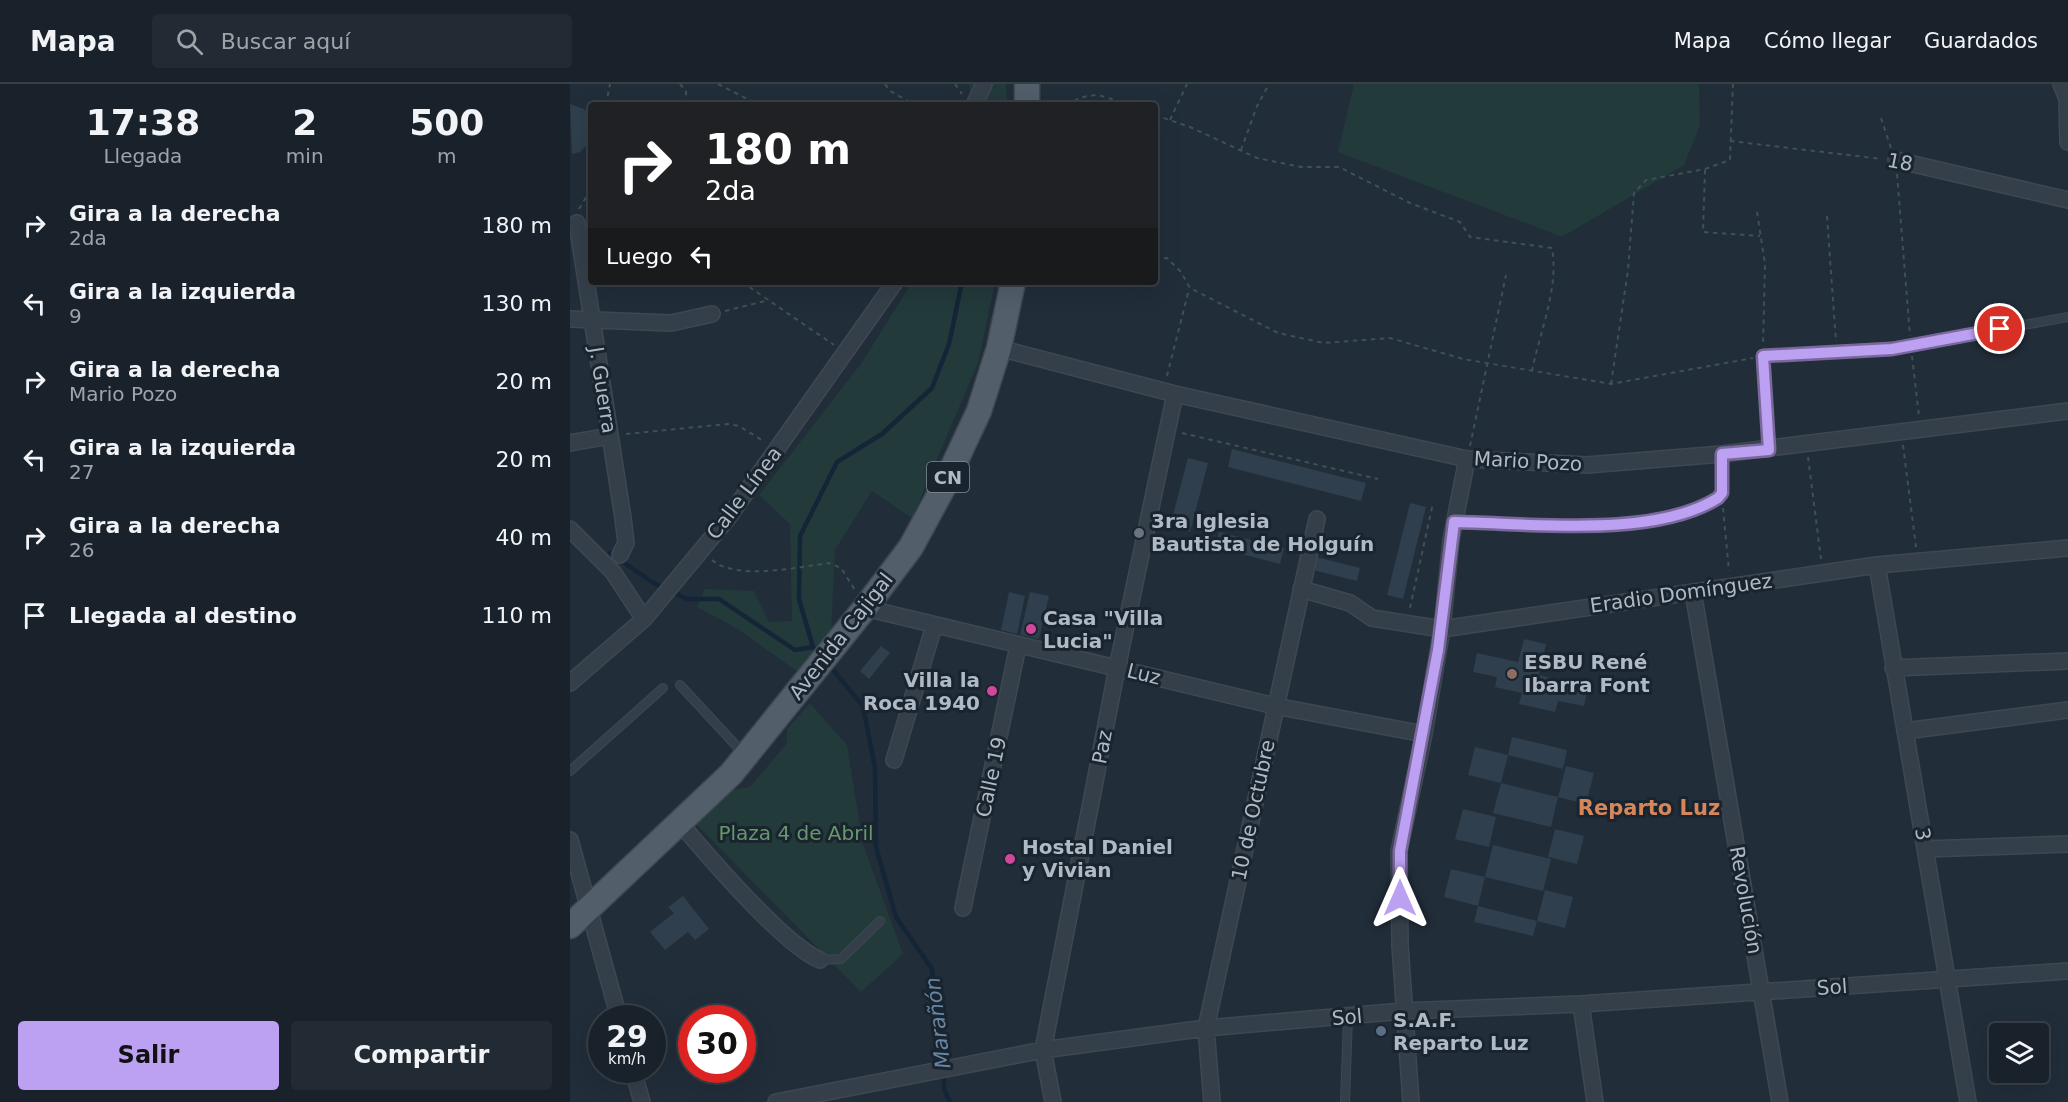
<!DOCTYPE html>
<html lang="es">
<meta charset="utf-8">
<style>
:root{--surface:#19222b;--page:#222a33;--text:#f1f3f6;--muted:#9fa4a9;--line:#373f47;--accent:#bca0f2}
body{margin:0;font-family:"DejaVu Sans",sans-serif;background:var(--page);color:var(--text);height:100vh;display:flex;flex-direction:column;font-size:22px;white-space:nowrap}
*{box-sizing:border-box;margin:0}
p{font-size:20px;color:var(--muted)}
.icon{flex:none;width:33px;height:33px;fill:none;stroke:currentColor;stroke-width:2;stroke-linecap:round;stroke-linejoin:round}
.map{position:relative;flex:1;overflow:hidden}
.sheet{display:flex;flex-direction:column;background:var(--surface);width:570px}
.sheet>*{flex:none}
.hud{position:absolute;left:18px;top:18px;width:570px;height:183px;border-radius:6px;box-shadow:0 6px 24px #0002,0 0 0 2px var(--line);background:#202124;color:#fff;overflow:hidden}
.controls{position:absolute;left:1419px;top:939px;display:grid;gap:12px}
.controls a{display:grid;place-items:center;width:60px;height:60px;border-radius:6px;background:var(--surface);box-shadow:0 6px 24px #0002,0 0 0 2px var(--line);font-size:30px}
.speed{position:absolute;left:18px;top:921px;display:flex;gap:12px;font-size:30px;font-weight:700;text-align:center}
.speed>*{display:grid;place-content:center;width:78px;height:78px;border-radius:50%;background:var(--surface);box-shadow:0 6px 24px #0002,0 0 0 2px var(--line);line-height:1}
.speed small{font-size:15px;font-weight:400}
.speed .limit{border:9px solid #d22;background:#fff;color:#111}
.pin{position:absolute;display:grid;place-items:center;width:51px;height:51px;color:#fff;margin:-26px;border:3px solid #fff;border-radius:50%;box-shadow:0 2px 6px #0007}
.me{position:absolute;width:66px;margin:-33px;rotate:0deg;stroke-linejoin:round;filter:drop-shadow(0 0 4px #0008)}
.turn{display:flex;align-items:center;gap:21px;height:126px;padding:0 18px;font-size:27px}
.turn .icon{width:78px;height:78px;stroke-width:2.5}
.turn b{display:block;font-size:42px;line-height:51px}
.then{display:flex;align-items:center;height:57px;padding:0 18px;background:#0003;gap:12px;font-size:22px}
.eta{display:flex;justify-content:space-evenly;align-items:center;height:102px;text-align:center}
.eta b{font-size:36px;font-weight:700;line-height:42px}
.action{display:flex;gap:12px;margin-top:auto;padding:12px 18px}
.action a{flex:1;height:69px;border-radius:6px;background:var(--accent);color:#111;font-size:24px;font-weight:700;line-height:69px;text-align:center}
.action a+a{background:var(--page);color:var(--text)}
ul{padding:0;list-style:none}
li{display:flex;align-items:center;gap:18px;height:78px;padding:0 18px}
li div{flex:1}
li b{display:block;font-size:22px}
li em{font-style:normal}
header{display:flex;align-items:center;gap:36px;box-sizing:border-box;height:84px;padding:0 30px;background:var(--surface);border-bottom:2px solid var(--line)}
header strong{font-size:28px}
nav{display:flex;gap:33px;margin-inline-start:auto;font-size:21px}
.search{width:420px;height:54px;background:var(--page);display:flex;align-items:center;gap:15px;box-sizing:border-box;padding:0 21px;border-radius:6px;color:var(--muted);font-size:22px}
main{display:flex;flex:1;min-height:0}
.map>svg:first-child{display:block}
.green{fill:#233a3a}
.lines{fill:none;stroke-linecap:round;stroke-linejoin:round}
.stream{stroke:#142537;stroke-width:4.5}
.building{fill:#2f3f4d}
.lane-casing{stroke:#3e4853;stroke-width:10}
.street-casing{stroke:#3e4853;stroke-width:18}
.primary-casing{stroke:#3e4853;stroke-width:27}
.path{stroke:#3b5353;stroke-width:2;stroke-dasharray:4.5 4.5;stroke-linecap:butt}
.lane{stroke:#343f4a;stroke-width:8}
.street{stroke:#343f4a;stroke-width:15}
.primary{stroke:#525e6a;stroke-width:24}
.route-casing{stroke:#7a689d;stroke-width:15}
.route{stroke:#bca0f2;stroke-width:10}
.worship-dot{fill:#6b7280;stroke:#1a242e;stroke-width:2}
.hotel-dot{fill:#d1479c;stroke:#1a242e;stroke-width:2}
.education-dot{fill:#8d6e63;stroke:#1a242e;stroke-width:2}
.service-dot{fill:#5c6f8a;stroke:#1a242e;stroke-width:2}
.labels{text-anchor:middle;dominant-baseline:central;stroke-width:6;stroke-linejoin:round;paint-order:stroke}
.shield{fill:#1a242e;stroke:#828d98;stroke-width:1.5}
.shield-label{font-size:18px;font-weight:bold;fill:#afbac6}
.street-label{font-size:20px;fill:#afbac6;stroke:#1a242e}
.poi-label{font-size:20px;font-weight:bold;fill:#afbac6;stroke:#1a242e;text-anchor:start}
.park-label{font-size:20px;fill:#66976d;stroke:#1a242e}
.neighbourhood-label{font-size:21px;font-weight:bold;fill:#d5865b;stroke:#1a242e}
.water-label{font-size:21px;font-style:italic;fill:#6787a6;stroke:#1a242e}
</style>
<header>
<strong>Mapa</strong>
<div class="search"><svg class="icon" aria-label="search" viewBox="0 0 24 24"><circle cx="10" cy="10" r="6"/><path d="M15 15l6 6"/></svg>Buscar aquí</div>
<nav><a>Mapa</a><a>Cómo llegar</a><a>Guardados</a></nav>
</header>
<main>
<section class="sheet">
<div class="eta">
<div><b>17:38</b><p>Llegada</p></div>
<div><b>2</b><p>min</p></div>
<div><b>500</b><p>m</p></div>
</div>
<ul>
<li><svg class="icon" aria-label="right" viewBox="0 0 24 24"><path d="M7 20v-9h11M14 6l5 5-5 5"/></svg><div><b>Gira a la derecha</b><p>2da</p></div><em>180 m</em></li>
<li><svg class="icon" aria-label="left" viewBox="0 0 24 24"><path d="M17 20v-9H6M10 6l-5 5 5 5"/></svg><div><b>Gira a la izquierda</b><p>9</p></div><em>130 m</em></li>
<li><svg class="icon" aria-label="right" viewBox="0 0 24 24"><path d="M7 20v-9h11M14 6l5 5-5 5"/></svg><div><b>Gira a la derecha</b><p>Mario Pozo</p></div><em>20 m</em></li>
<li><svg class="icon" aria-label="left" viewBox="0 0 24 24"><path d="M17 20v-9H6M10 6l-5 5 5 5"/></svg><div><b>Gira a la izquierda</b><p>27</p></div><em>20 m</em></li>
<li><svg class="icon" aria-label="right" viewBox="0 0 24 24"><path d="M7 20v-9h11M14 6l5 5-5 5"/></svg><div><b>Gira a la derecha</b><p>26</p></div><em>40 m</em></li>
<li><svg class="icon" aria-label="arrive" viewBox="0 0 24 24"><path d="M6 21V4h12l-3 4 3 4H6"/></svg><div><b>Llegada al destino</b></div><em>110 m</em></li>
</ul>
<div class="action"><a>Salir</a><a>Compartir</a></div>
</section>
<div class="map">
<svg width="1498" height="1018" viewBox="0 0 1498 1018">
<rect width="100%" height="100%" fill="#212d39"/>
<path class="green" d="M399 0H436L437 21H403Z
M784 0H1129L1130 42 1114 81 992 153 768 68Z
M342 198H425L408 279 342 434 302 407 265 466 261 548 228 588 166 544 127 523 135 505 184 507 199 538 222 537 220 440 189 411 293 277Z
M240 619 277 661 293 760 333 870 291 908 126 740 159 706 180 703 217 659V645Z"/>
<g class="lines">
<path class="stream" d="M40 469 82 498 117 515H149L225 566 243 563
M249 569 243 563 229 515 230 452 267 378 312 350 362 304 379 260 392 198
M258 580 293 622 305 684 306 763 326 833 362 885 365 924 374 958V1005L380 1018"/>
</g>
<path class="building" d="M0 20 14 25 21 33V57L10 68 2 70Z
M662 365 796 399 791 417 658 383Z
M618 374 638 379 620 448 600 442Z
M840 419 856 423 833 515 817 511Z
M649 448 714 464 710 480 645 463Z
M746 473 790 484 787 497 743 486Z
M439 508 455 512 447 550 431 546Z
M460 508 479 512 469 555 450 551Z
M954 555 976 560 969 591 1018 603 1014 622 988 617 985 628 949 620 952 609 925 603 927 593 903 588 907 569 948 578Z
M311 562 320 569 299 595 290 587Z
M942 653 997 666 993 685 938 671Z
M905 663 938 671 931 699 898 691Z
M996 682 1024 689 1016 720 988 713Z
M931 699 988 713 981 743 923 729Z
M893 725 926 733 919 763 885 755Z
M985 745 1014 752 1007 780 978 773Z
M923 761 981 775 973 807 915 793Z
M881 785 915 793 908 822 874 813Z
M975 806 1003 813 995 844 967 837Z
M113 812 139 845 125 856 118 848 95 866 80 848 104 829 98 823Z
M908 822 967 837 963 852 904 838Z"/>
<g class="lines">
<g class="lane-casing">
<path id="lane" d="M1199 365 1193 272 1322 265 1498 233
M884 438C959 439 1083 454 1148 414L1152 409V370
M110 601 173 669
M0 687 93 604
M250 876 271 875 310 837
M775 1018 778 933"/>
</g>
<g class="street-casing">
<path id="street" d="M1491 0 1497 15 1498 58
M404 21 414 0
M1326 76 1498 116
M7 139 53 434 56 459 50 471
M0 235 101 239 142 230
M429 264 605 310 897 375 1017 381 1152 370 1498 327
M0 359 40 352
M0 445 43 488 74 535
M1307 481 1398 1018
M731 505 780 519 802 534 872 545 1307 481 1498 464
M1123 508 1210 1018
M295 524 705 622 854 650
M1323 584 1498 577
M0 599 74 535 158 434 325 198
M1335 647 1498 626
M324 676 364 542
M110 739C137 771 215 862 250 876
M0 756 49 934
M1355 765 1498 760
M393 824 448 562
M1011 920 1025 1018
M63 986 72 1018
M206 1018 473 966 636 944 833 927 1011 920 1498 887
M483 1018 473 966 547 584 605 310
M642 1018 636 944 747 435
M841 1018 830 861 829 767 854 650 872 545 881 456 897 375"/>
</g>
<g class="primary-casing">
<path id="primary" d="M457 21V0
M0 842 161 690 295 524 341 463 373 404 409 327 429 264 443 198"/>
</g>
<path class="path" d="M110 0 116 7V21
M148 0 189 21
M315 0 320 7 338 17V21
M385 0 392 10
M36 21 40 0
M496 21C522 7 529 9 555 21
M585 31 620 43 687 74 731 83H769L840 119 890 138 900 153 982 164C989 205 970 247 962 287
M1311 34 1321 64
M600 36 617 0
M1160 57 1312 75
M671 66 687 22 699 0
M1135 86 1133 148 1190 152
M1327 90 1340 252
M9 125 21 105
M1187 128 1195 180 1193 262
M1257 132 1266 258
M585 175 597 174 611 188 620 204 708 249 754 259 820 254 893 275 1041 300 1183 274
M172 198 264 261
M155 227 199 216
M1342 272 1349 332
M597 292 619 205
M1041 300 1058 186 1064 109 1076 96 1135 85 1160 76 1163 0
M612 349 808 395
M56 350 157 340 169 342 195 358
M1333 361 1346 463
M900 362 936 191
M1238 373 1251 475
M1153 424 1159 487
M142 476C167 497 228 483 259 479L271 484 285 506
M840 524 863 419"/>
<use href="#lane" class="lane"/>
<use href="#street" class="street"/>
<use href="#primary" class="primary"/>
</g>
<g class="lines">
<g class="route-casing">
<path id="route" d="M830 814V767L868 566 884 438C959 439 1083 455 1148 414L1152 409V370L1199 366 1193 272 1322 265 1430 245"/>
</g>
<use href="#route" class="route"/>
</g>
<circle class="worship-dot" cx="569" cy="449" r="6"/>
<g class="hotel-dot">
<circle cx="461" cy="545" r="6"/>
<circle cx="422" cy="607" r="6"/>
<circle cx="440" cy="775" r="6"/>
</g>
<circle class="education-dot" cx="942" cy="590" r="6"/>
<circle class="service-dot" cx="811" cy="947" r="6"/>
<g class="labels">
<rect class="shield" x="357" y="378" width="42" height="30" rx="4.5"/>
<g class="shield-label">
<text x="378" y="393">CN</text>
</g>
<g class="street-label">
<text transform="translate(1330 78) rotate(11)">18</text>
<text transform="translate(33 306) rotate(81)">J. Guerra</text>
<text transform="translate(958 377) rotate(3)">Mario Pozo</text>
<text transform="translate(174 409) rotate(-53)">Calle Línea</text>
<text transform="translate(1111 509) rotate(-8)">Eradio Domínguez</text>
<text transform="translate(271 552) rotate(-52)">Avenida Cajigal</text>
<text transform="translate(574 590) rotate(14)">Luz</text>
<text transform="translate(532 663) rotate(-79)">Paz</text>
<text transform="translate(421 693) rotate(-78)">Calle 19</text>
<text transform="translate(683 726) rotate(-78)">10 de Octubre</text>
<text transform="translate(1353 750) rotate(80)">3</text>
<text transform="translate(1176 816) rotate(80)">Revolución</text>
<text transform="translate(1262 903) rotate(-4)">Sol</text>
<text transform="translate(777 933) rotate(-5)">Sol</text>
</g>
<g class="poi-label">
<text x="581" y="437">3ra Iglesia<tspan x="581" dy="23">Bautista de Holguín</tspan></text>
<text x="473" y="534">Casa "Villa<tspan x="473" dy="23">Lucia"</tspan></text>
<text x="954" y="578">ESBU René<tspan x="954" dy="23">Ibarra Font</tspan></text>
<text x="410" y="596" text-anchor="end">Villa la<tspan x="410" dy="23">Roca 1940</tspan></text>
<text x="452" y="763">Hostal Daniel<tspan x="452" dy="23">y Vivian</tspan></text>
<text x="823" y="936">S.A.F.<tspan x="823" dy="23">Reparto Luz</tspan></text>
</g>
<g class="park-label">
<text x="226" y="749">Plaza 4 de Abril</text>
</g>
<g class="neighbourhood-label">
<text x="1079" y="724">Reparto Luz</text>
</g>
<g class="water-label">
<text transform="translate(368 939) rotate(-97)">Marañón</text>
</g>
</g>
</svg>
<div class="controls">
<a><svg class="icon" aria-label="layers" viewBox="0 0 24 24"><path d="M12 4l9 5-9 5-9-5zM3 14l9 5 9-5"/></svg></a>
</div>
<div class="speed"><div>29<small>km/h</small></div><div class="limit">30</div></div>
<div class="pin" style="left:1430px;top:245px;background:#d93025"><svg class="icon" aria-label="arrive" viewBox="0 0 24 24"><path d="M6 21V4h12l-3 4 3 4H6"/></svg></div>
<svg class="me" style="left:830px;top:814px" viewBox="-20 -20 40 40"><path d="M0-17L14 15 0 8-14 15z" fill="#bca0f2" stroke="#fff" stroke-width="4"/></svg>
<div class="hud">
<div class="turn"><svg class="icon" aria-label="right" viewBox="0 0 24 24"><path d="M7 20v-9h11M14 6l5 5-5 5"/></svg><div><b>180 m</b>2da</div></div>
<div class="then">Luego<svg class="icon" aria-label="left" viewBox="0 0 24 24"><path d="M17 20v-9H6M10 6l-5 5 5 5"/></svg></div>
</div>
</div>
</main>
